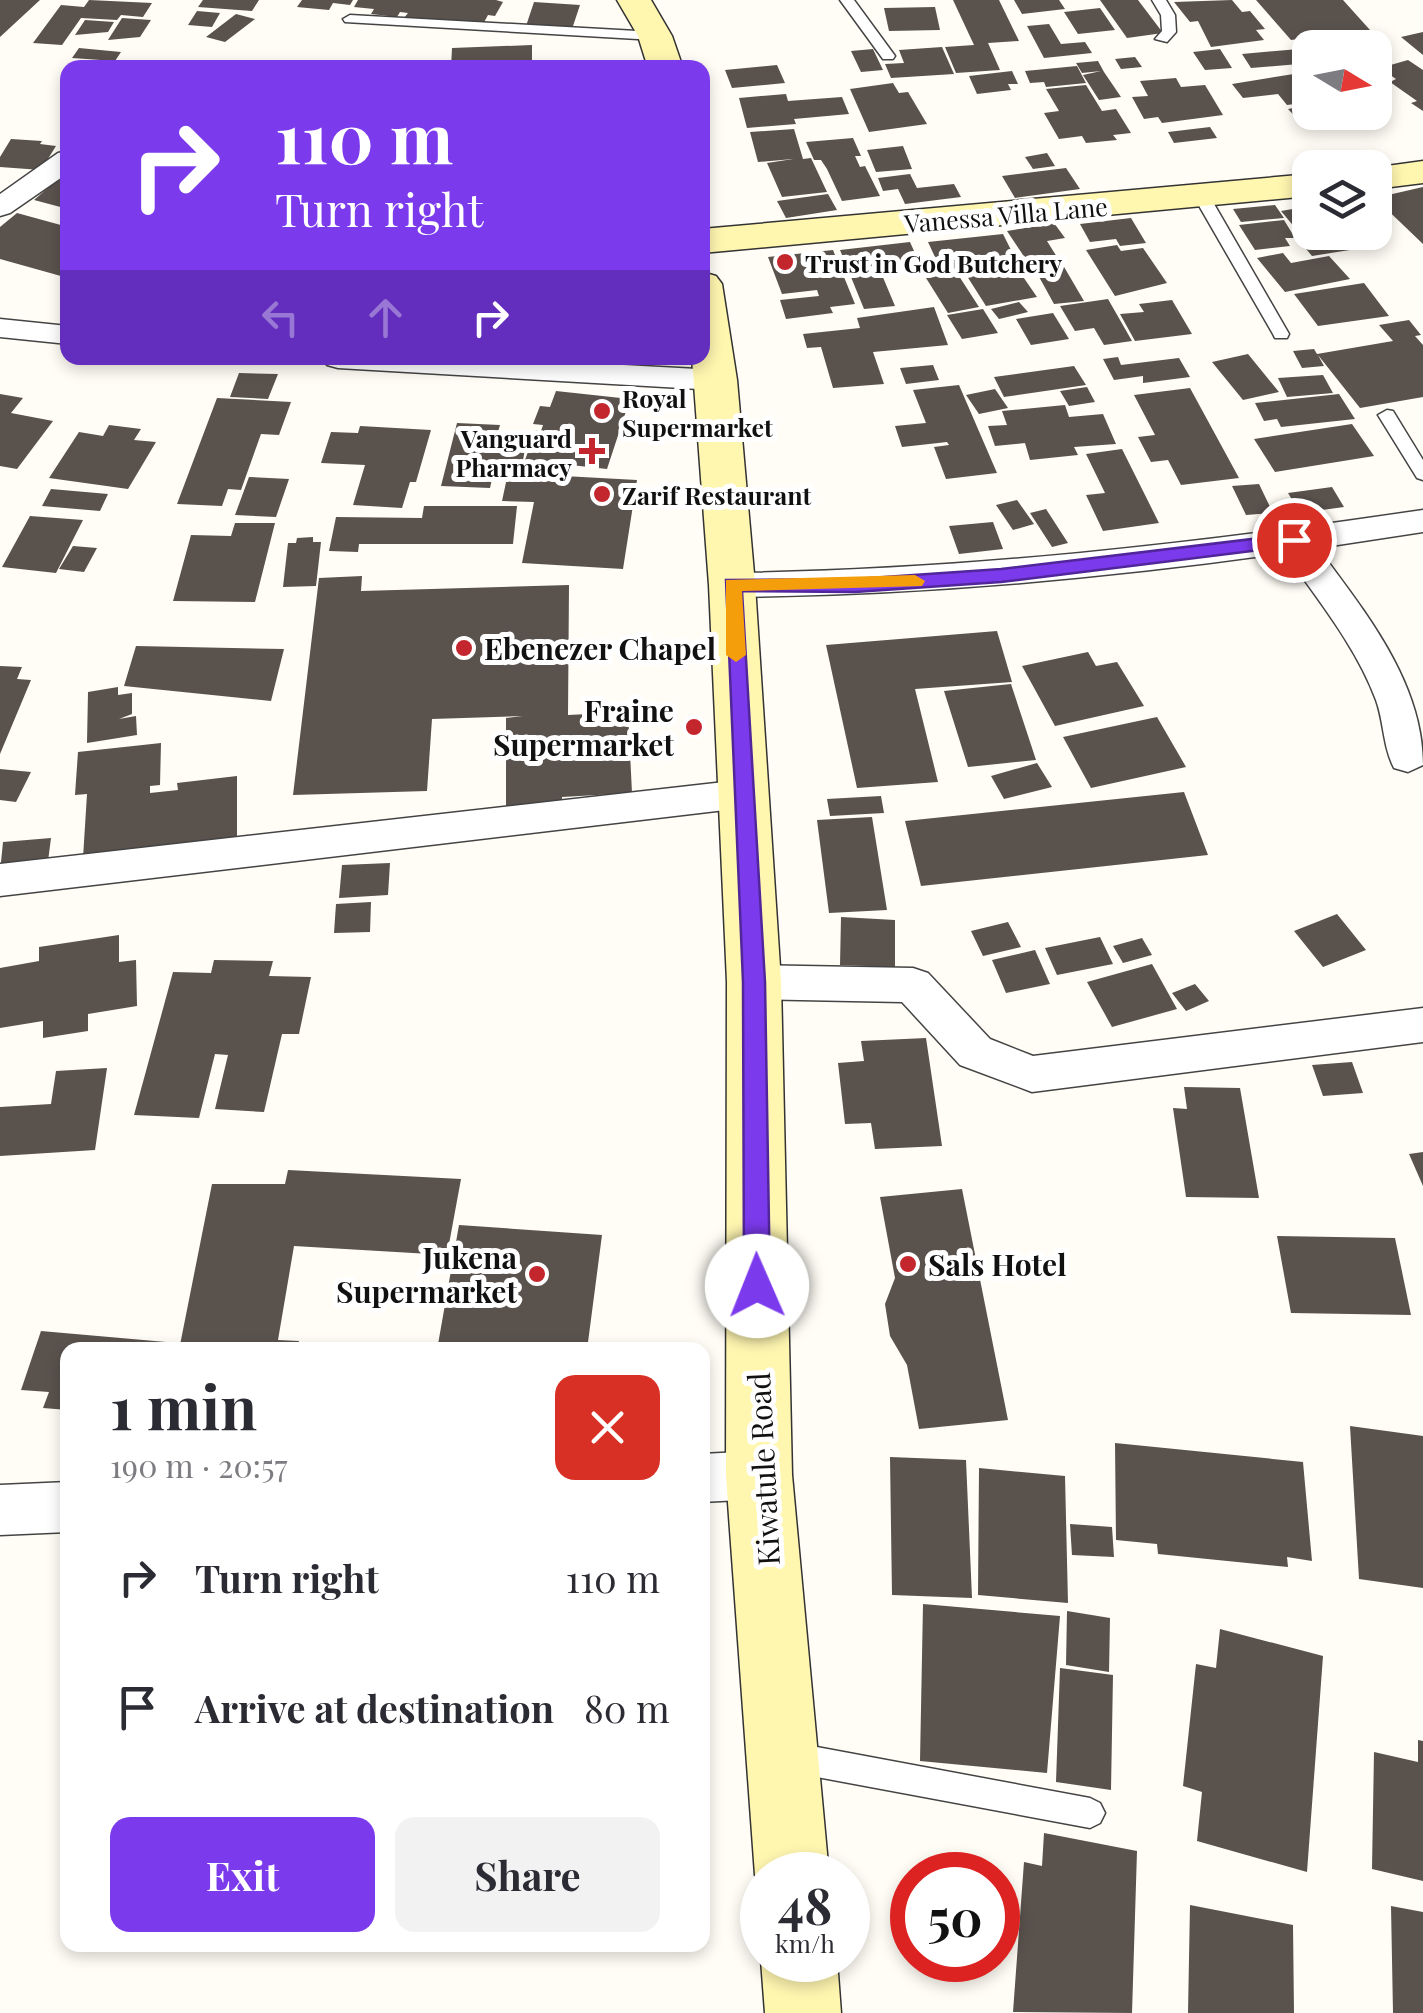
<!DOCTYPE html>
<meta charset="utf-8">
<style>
:root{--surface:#fff;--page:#f2f2f3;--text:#2b2b33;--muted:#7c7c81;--accent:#7c3aed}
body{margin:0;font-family:"Playfair Display",serif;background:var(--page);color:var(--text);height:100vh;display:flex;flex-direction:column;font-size:38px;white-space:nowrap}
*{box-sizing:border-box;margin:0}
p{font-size:32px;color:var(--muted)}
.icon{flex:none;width:55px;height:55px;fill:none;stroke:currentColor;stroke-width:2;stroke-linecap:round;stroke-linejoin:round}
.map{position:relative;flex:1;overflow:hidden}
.panel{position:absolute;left:60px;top:1342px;width:650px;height:610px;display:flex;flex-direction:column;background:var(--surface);border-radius:20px;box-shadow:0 5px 15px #0003}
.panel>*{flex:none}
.banner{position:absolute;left:60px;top:60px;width:650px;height:305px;border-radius:20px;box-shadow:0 5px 15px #0003;background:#7c3aed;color:#fff;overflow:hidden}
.needle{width:65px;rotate:100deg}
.buttons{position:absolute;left:1292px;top:30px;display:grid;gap:20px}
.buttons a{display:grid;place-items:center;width:100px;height:100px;border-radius:20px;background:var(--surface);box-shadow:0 5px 15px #0003;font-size:50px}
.speed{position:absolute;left:740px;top:1852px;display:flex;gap:20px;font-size:50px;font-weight:700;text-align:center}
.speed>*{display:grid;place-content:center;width:130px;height:130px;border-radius:50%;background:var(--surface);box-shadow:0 5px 15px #0003;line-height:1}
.speed small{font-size:25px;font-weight:400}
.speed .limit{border:15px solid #d22;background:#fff;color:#111}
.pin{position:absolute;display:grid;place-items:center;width:85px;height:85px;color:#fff;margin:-42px;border:5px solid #fff;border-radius:50%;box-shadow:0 2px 10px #0007}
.me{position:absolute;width:110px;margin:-55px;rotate:359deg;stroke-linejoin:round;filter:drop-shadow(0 0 8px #0008)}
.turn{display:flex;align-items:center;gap:35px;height:210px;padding:0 50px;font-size:45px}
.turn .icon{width:130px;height:130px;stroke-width:2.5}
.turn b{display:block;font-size:70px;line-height:85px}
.lanes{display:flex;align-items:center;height:95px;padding:0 50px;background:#0003;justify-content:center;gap:50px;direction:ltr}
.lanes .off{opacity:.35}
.round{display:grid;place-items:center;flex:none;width:105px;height:105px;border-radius:20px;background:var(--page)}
.overview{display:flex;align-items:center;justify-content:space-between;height:170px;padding:0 50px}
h1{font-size:60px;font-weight:700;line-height:75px}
.action{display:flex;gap:20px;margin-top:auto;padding:20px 50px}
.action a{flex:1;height:115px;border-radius:20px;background:var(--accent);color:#fff;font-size:40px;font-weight:700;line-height:115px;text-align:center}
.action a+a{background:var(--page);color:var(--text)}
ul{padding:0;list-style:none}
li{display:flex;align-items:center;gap:30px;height:130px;padding:0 50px}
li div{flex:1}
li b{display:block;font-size:38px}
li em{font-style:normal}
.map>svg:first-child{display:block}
.building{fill:#5a524d}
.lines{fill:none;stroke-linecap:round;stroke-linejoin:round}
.lane-casing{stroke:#444;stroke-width:3}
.street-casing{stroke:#444;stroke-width:3}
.secondary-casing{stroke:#333;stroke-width:3}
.lane{fill:#fff;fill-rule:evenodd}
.street{fill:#fff;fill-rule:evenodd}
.secondary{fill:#fff6b0;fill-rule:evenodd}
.route{fill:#7c3aed;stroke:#51269a;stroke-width:2.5}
.slow{fill:#f59e0b}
.poi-dot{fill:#c4262e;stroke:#fff;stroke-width:4}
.labels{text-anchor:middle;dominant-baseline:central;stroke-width:10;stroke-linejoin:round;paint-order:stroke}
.far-street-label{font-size:25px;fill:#111;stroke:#fff}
.far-poi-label{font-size:25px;font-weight:bold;fill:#111;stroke:#fff;text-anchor:start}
.poi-label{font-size:30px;font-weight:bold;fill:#111;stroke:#fff;text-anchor:start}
.street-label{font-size:30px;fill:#111;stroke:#fff}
</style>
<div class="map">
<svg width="1423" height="2013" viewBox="0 0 1423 2013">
<rect width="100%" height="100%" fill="#fffdf5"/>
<path class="building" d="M0 0H40L0 37Z
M89 0 152 3 143 17 121 15 117 20 81 18 62 45 33 43 61 5 84 7Z
M203 0H259L252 11 198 7Z
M302 0H353L350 5 333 3 329 10 297 7Z
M358 0H496L503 2 495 16 488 15 482 26 404 18 408 13 400 12 397 17 371 14 374 9 354 7Z
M953 0H999L1019 41 988 43 1000 70 956 73 945 47 974 45Z
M1014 0H1059L1065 9 1022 14Z
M1100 0H1138L1163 33 1127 38Z
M1232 0 1242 12 1250 11 1265 29 1256 30 1264 40 1211 47 1198 21 1190 22 1174 2Z
M1256 0H1343L1370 30 1291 40Z
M534 2 580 5 572 29 526 26Z
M935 7 940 30 889 31 884 8Z
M1100 8 1115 30 1078 34 1064 12Z
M197 11 220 13 212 27 188 25Z
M236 14 255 19 225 42 206 37Z
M122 18 151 20 140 37 108 40Z
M85 20 114 22 108 32 75 35Z
M1049 24 1061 44 1085 42 1092 53 1044 58 1027 26Z
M1423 32V55L1401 37Z
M532 45V68H451L452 48Z
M942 47 954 74 891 78 885 64 904 63 899 50Z
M79 48 121 52 115 61 72 58Z
M1310 48V63L1251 68 1242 54Z
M873 49 883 70 861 72 851 51Z
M1220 49 1232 68 1205 70 1193 52Z
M1135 57 1142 67 1121 69 1115 59Z
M1408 60 1423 70V111L1411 103 1417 101 1390 82 1396 79 1380 68Z
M1098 61 1104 72 1121 97 1099 100 1083 75 1101 71 1082 73 1076 63Z
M777 65 785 83 732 88 725 70Z
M1077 66 1086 83 1046 87 1044 82 1030 83 1025 71Z
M1012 71 1018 84H1008L1011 90 977 94 969 76Z
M1300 73 1310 76V102L1287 105 1278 94 1243 98 1232 84Z
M1176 78 1181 87 1205 85 1223 115 1162 123 1158 117 1144 119 1132 97 1148 96 1140 81Z
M893 83 899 93 908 92 927 124 869 132 850 89Z
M1086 85 1102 111 1116 109 1131 133 1113 135 1117 140 1086 143 1082 136 1059 139 1044 113 1059 111 1046 89Z
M786 94 788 101 842 97 849 114 794 119 796 124 747 128 739 98Z
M1310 105V112L1360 114 1303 125 1288 109Z
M1210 127 1217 138 1174 143 1168 132Z
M794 129 803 159 811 158 827 192 782 197 767 163 793 159 758 162 750 132Z
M853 138 861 156H855L860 167 865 166 880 196 842 201 827 169 821 160H814L806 142Z
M11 139 42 141 40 144 56 146 41 170 0 167V157Z
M903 146 912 169 876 172 867 150Z
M1047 153 1055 166 1033 169 1025 157Z
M1066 168 1080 189 1015 198 1002 176Z
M910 174 917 188 954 184 961 197 905 204 898 189 883 191 878 178Z
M57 180 68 182V209L34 200Z
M1423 187V244L1375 198Z
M828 194 837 210 786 218 777 201Z
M1275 205 1284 218 1241 222 1233 209Z
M1310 206V233L1301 235 1281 211Z
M17 213 68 227V278L0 259V227Z
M1131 218 1146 243 1120 246 1116 239 1090 242 1080 224Z
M1284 220 1295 238H1285L1290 246 1255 250 1239 225Z
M1054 223 1065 238 1047 241 1057 257 1027 261 1007 231Z
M1328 232H1342L1356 249 1312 256 1297 238Z
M1003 234 1017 262 941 270 928 242Z
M910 242 923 271 882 275 895 306 864 309 840 250Z
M1117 245 1121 251 1143 248 1167 283 1115 296 1086 250Z
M833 250 855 304 830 307 833 313 786 319 780 300 819 296 817 290 782 294 768 257Z
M1283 253 1291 263 1329 256 1350 279 1285 292 1257 258Z
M1060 260 1084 301 1054 304 1032 264Z
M1015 265 1037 297 986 306 965 273Z
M957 273 979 307 948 313 926 278Z
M1364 283 1389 316 1318 326 1294 294Z
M1108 299 1132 341 1104 345 1094 328 1075 331 1060 306Z
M1172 300 1192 334 1135 341 1120 314 1144 312 1139 304Z
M1019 302 1028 312 999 319 991 309Z
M934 307 948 345 873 352 884 384 833 388 821 347 807 348 803 334 860 328 857 318Z
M983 309 998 333 962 339 947 315Z
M1053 313 1069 339 1031 345 1016 319Z
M1409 320 1421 335 1415 336 1423 345V397L1360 408 1318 355 1324 366 1302 368 1293 351 1314 349 1317 354 1393 341 1379 325Z
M1248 354 1279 392 1243 400 1212 362Z
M1118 357 1121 365 1179 358 1190 377 1143 383V376L1114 380 1103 359Z
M933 365 939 380 906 384 900 368Z
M1074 366 1086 385 1004 397 994 377Z
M239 373 278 374 268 399 230 397Z
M1323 375 1333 393 1287 397 1278 378Z
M959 385 997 473 946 479 934 447 949 445 947 442 902 447 895 426 926 423 913 390Z
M1087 387 1095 402 1069 406 1060 391Z
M1190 388 1239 478 1181 485 1168 460 1151 462 1138 437 1155 435 1134 395Z
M995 389 1008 408 979 414 966 395Z
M556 391 630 399 607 469 525 460 536 430 541 431 543 425 533 424 540 406 550 407Z
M0 394 23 398 11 413 53 421 17 469 0 466Z
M1339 394 1355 419 1281 427 1277 419 1264 421 1255 403Z
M217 398 291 402 279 435 261 434 241 490 228 489 222 506 177 504Z
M1065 405 1069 417 1103 414 1116 444 1074 447 1078 455 1030 460 1025 443 995 446 988 426 1007 425 1002 411Z
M457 423 500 425 498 432 528 433 521 471 494 470 490 488 441 486Z
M1352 424 1374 456 1275 472 1254 439Z
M109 425 141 429 134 440 156 442 128 489 49 478 79 432 103 436Z
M360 426 431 430 416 482H410L402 508 353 505 365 465 321 463 331 432 358 433Z
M1122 449 1159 523 1103 531 1086 495 1105 493 1086 454Z
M508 473 637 480 623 569 522 563 534 502 502 501Z
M249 477 289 479 276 517 235 515Z
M1259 484 1273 513 1246 515 1232 486Z
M1332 487 1344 507 1300 513 1288 493Z
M51 489 108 494 100 511 42 506Z
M1017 500 1034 524 1013 530 996 505Z
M424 506H517L513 544H359L358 552 329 551 336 517 422 518Z
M1046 509 1068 543 1052 547 1030 513Z
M30 516 83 520 56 573 2 567Z
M993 522 1003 549 959 554 949 526Z
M235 523H275L255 602 173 601 191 535 231 536Z
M313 537V542H321L316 586 283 587 288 543H296L297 538Z
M73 546 97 548 84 572 59 569Z
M362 576 361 591 569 585 568 715 628 712 632 793 562 797V805L506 808V718L523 716 432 719 427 791 293 795 319 578Z
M997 631 1012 682 915 689 938 782 857 788 826 645Z
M136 646 284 649 271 701 124 686Z
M1088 652 1096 666 1117 662 1144 706 1055 726 1022 666Z
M0 666 22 667 17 679 31 680 0 754Z
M1011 684 1036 760 968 767 944 691Z
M118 687V695L132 693V714L119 719 136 716 137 735 87 743 88 692Z
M1157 717 1186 767 1091 788 1063 737Z
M161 743 160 785 150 786V793L178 790 177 783 237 776V840L83 858 87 794 75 795 78 752Z
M1037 763 1052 787 1004 799 991 776Z
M0 769 31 772 16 802 0 800Z
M1184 792 1208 855 921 886 905 821Z
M881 796 884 813 830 816 827 799Z
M872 817 887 910 829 913 817 820Z
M51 838 47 869 0 872 3 842Z
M390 863 388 895 339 898 342 865Z
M371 902 370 932 334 933 336 904Z
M1337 914 1366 950 1323 967 1294 931Z
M841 917 895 920V967L840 965Z
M1008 922 1021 947 983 956 971 931Z
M119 935V962L136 960 137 1006 88 1014V1031L43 1038V1021L0 1028V968L39 961V947Z
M1100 937 1113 964 1057 975 1045 948Z
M1142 938 1152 955 1123 963 1113 946Z
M1035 950 1050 984 1006 993 992 960Z
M214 960 273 961 269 976 311 977 299 1034H282L264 1112 215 1109 228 1055 215 1054 199 1118 134 1115 173 972 211 973Z
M1152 964 1177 1009 1112 1027 1087 982Z
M1195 984 1209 1001 1186 1011 1172 993Z
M926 1038 942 1146 875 1149 871 1123 845 1124 838 1063 864 1061 861 1041Z
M1352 1062 1363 1093 1323 1096 1312 1065Z
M107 1068 95 1150 0 1156V1107L51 1104 56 1071Z
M1184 1087 1240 1088 1259 1198 1186 1197 1173 1108 1187 1109Z
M1423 1152V1186L1409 1154Z
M288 1170 461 1179 447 1255 294 1246 278 1340 299 1341 297 1350H179L212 1184H285Z
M962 1189 1008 1420 919 1429 907 1365 890 1336 885 1304 895 1278 880 1197Z
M459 1225 602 1235 587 1350H437Z
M1277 1236 1395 1238 1411 1315 1291 1313Z
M41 1331 166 1342 163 1350H68V1410L43 1408 49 1392 21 1390Z
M1350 1426 1423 1436V1588L1359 1579Z
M1115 1443 1303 1462 1312 1561 1287 1557 1288 1567 1158 1554 1157 1544 1116 1540Z
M890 1457 966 1460 972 1598 892 1595Z
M979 1468 1065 1476 1068 1603 978 1595Z
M1070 1524 1112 1527 1114 1557 1072 1555Z
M923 1604 1060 1616 1047 1773 920 1761Z
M1067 1611 1110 1618 1109 1672 1066 1665Z
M1220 1629 1323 1656 1307 1872 1197 1841 1202 1792 1183 1786 1196 1664 1216 1668Z
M1060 1668 1113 1675 1111 1790 1056 1782Z
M1418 1740 1423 1741V1881L1372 1869 1374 1752 1418 1762Z
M1044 1833 1137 1851 1132 2013 1013 2012 1024 1862 1042 1866Z
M1190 1905 1293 1925 1294 2013H1188Z
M1391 1906 1423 1912V2013H1393Z"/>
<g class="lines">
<g class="lane-casing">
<path id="lane" d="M840 0H854L895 56 893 59H883Z
M1152 0H1166L1175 15 1176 32 1167 42 1155 39 1162 31 1161 15Z
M350 15 655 32 662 36 655 40 345 22 343 19Z
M1197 194 1210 197 1289 334 1287 338H1275L1273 334 1194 197Z
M1387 410 1393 411 1423 460V480L1417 478 1378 415Z
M790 1742 1090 1798 1100 1803 1105 1813 1100 1823 1090 1828 790 1772 780 1767 775 1757 780 1747Z"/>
</g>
<g class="street-casing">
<path id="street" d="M68 151V173L10 213 0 216V194L58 153Z
M0 319 68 326V344L0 337Z
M322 358H495L716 370 727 373 732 380 727 387 716 390 338 368 327 365Z
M1423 510V532L1318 548C1365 612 1423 682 1423 765L1408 772 1394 768C1383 747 1384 722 1376 700 1356 646 1317 599 1285 553 1101 579 918 595 732 597L719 593 714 585 719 577 732 573C964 570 1193 544 1423 510Z
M742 780 756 784 761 794 756 804 742 808 0 896V864Z
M754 965 913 968 928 973 990 1039 1033 1056 1423 1008V1042L1032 1092 960 1065 902 1002 754 999 739 994 733 982 739 970Z
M759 1451 777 1458 784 1475 777 1492 759 1499 702 1502V1454Z
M68 1482V1532L0 1535V1485Z"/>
</g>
<g class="secondary-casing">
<path id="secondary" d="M617 0H651L672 36 683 68H648L638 36Z
M1423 161V183L1375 189 1372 168Z
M1310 174V196L702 253V229Z
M702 272 716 276 722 284 737 380 755 585 781 982 792 1475 829 1875H762V1893L755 1875 726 1475 727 982 709 585 692 358H702Z
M762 1957V1960H837L841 2013H765L761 1960Z"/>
</g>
<use href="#lane" class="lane"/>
<use href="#street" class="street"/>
<use href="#secondary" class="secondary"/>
</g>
<path class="route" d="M1294 534 1300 536V545L1001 582 855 592 742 591 765 982 770 1286 766 1294 757 1297 748 1294 744 1286 743 982 726 580 855 579 1001 569Z"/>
<path class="slow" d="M915 575 925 581 922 586 742 591 746 655 736 662 726 655V580Z"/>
<g class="poi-dot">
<circle cx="785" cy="262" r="10"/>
<circle cx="602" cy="411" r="10"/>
<path d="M587 436h10v10h10v10h-10v10h-10v-10h-10v-10h10z"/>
<circle cx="602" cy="494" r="10"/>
<circle cx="464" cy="648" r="10"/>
<circle cx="694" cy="727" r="10"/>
<circle cx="908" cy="1264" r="10"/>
<circle cx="537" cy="1274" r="10"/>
</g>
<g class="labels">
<g class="far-street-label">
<text transform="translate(1006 214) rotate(-5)">Vanessa Villa Lane</text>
</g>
<g class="far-poi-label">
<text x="805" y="262">Trust in God Butchery</text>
<text x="622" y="397">Royal<tspan x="622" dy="29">Supermarket</tspan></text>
<text x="572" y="437" text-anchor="end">Vanguard<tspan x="572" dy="29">Pharmacy</tspan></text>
<text x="622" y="494">Zarif Restaurant</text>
</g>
<g class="poi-label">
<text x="484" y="648">Ebenezer Chapel</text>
<text x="674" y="710" text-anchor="end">Fraine<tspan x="674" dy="34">Supermarket</tspan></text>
<text x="517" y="1257" text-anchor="end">Jukena<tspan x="517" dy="34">Supermarket</tspan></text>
<text x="928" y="1264">Sals Hotel</text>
</g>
<g class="street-label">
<text transform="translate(763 1469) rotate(-93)">Kiwatule Road</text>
</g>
</g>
</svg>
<div class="buttons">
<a><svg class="needle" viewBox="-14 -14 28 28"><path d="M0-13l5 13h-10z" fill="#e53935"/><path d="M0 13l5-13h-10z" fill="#7c7c81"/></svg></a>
<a><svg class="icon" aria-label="layers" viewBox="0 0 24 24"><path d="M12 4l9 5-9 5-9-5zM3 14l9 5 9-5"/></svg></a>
</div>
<div class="speed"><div>48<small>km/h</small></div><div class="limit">50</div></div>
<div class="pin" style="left:1294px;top:540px;background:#d93025"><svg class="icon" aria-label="arrive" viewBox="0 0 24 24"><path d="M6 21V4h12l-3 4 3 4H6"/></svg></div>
<svg class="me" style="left:757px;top:1286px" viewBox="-20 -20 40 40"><circle r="19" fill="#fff"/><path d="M0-13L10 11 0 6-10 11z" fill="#7c3aed"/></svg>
<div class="banner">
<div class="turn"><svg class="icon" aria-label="right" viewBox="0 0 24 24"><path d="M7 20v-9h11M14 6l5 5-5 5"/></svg><div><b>110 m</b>Turn right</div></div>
<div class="lanes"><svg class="icon off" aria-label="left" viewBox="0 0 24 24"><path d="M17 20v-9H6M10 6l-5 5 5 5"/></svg><svg class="icon off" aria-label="ahead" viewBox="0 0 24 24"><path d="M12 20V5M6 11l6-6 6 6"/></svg><svg class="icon" aria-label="right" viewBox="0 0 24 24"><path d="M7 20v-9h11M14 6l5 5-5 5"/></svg></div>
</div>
<section class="panel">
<div class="overview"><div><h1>1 min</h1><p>190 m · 20:57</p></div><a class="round" style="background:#d93025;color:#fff"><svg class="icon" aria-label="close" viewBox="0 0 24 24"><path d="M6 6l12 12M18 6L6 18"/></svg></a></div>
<ul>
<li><svg class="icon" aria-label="right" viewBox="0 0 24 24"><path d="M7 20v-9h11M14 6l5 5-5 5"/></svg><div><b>Turn right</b></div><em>110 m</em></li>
<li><svg class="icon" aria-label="arrive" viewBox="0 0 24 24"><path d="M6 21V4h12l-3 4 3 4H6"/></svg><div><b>Arrive at destination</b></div><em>80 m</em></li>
</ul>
<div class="action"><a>Exit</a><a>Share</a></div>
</section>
</div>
